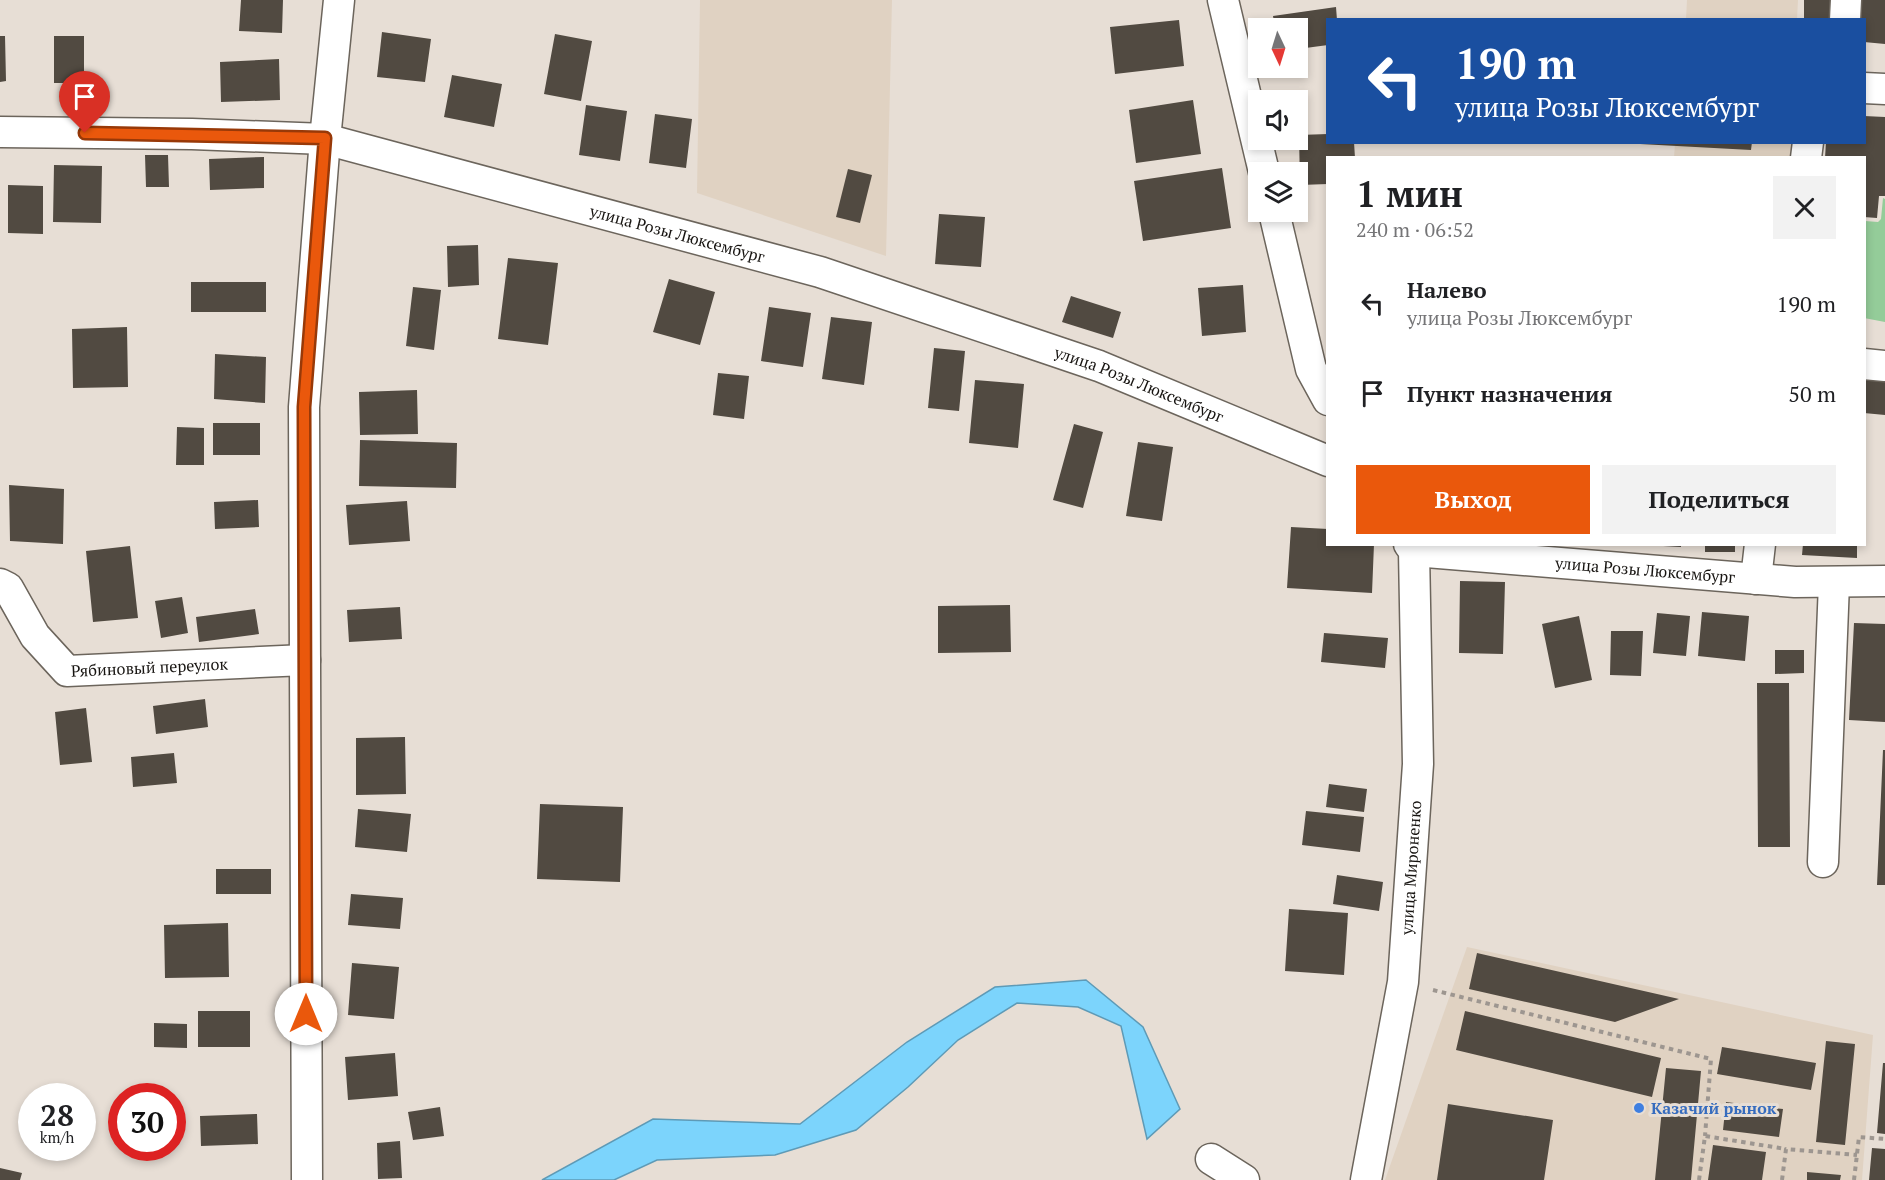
<!DOCTYPE html>
<html lang="ru">
<meta charset="utf-8">
<style>
:root{--surface:#fff;--page:#f2f2f2;--text:#202124;--muted:#757577;--accent:#ea580c}
body{margin:0;font-family:"PT Serif",serif;background:var(--page);color:var(--text);height:100vh;display:flex;flex-direction:column;font-size:22px;white-space:nowrap}
*{box-sizing:border-box;margin:0}
p{font-size:20px;color:var(--muted)}
.icon{flex:none;width:33px;height:33px;fill:none;stroke:currentColor;stroke-width:2;stroke-linecap:round;stroke-linejoin:round}
.map{position:relative;flex:1;overflow:hidden}
.side{position:absolute;left:1326px;top:156px;width:540px;height:390px;display:flex;flex-direction:column;background:var(--surface);border-radius:0px;box-shadow:0 3px 9px #0003}
.side>*{flex:none}
.hud{position:absolute;left:1326px;top:18px;width:540px;height:126px;border-radius:0px;box-shadow:0 3px 9px #0003;background:#1a4fa0;color:#fff;overflow:hidden}
.needle{width:39px;rotate:176deg}
.tools{position:absolute;left:1248px;top:18px;display:grid;gap:12px}
.tools a{display:grid;place-items:center;width:60px;height:60px;border-radius:0px;background:var(--surface);box-shadow:0 3px 9px #0003;font-size:30px}
.speed{position:absolute;left:18px;top:1083px;display:flex;gap:12px;font-size:30px;font-weight:700;text-align:center}
.speed>*{display:grid;place-content:center;width:78px;height:78px;border-radius:50%;background:var(--surface);box-shadow:0 3px 9px #0003;line-height:1}
.speed small{font-size:15px;font-weight:400}
.speed .limit{border:9px solid #d22;background:#fff;color:#111}
.pin{position:absolute;display:grid;place-items:center;width:51px;height:51px;color:#fff;margin:-62px -26px;border-radius:50% 50% 50% 0;rotate:-45deg;box-shadow:0 0 6px #0007}
.pin .icon{rotate:45deg}
.me{position:absolute;width:66px;margin:-33px;rotate:0deg;stroke-linejoin:round;filter:drop-shadow(0 0 4px #0008)}
.turn{display:flex;align-items:center;gap:21px;height:126px;padding:0 30px;font-size:27px}
.turn .icon{width:78px;height:78px;stroke-width:2.5}
.turn b{display:block;font-size:42px;line-height:51px}
.round{display:grid;place-items:center;flex:none;width:63px;height:63px;border-radius:0px;background:var(--page)}
.head{display:flex;align-items:center;justify-content:space-between;height:102px;padding:0 30px}
h1{font-size:36px;font-weight:800;line-height:45px}
.action{display:flex;gap:12px;margin-top:auto;padding:12px 30px}
.action a{flex:1;height:69px;border-radius:0px;background:var(--accent);color:#fff;font-size:24px;font-weight:800;line-height:69px;text-align:center}
.action a+a{background:var(--page);color:var(--text)}
ul{padding:0;list-style:none}
li{display:flex;align-items:center;gap:18px;height:90px;padding:0 30px}
li div{flex:1}
li b{display:block;font-size:22px}
li em{font-style:normal}
.map>svg:first-child{display:block}
.built{fill:#e0d2c2}
.green{fill:#94cc99}
.water{fill:#7cd4fc;stroke:#5e9ab6;stroke-width:1.5}
.building{fill:#514a41}
.lines{fill:none;stroke-linecap:round;stroke-linejoin:round}
.minor-casing{stroke:#6c655c;stroke-width:33}
.path{stroke:#9d9690;stroke-width:4;stroke-dasharray:4.5 4.5;stroke-linecap:butt}
.minor{stroke:#fff;stroke-width:30}
.route-casing{stroke:#983908;stroke-width:15}
.route{stroke:#ea580c;stroke-width:10}
.shop-dot{fill:#3f7fe0;stroke:#e7ded5;stroke-width:2}
.labels{text-anchor:middle;dominant-baseline:central;stroke-width:6;stroke-linejoin:round;paint-order:stroke}
.street-label{font-size:16px;fill:#171411;stroke:#e7ded5}
.shop-label{font-size:16px;font-weight:bold;fill:#366cbe;stroke:#e7ded5;text-anchor:start}
</style>
<div class="map">
<svg width="1885" height="1180" viewBox="0 0 1885 1180">
<rect width="100%" height="100%" fill="#e7ded5"/>
<path class="built" d="M700 0H892L886 256 697 193Z
M1687 0H1798L1797 19H1686Z
M1675 143H1797L1796 157 1674 158Z
M1467 947 1873 1035 1862 1180H1385Z"/>
<path class="green" d="M1883 198 1885 199V322L1864 318 1865 221 1878 222 1881 219Z"/>
<path class="water" d="M1086 980 1143 1027 1180 1109 1147 1139 1121 1026 1078 1007 1017 1003 958 1040 908 1087 856 1130 775 1155 657 1160 614 1180H542L653 1119 800 1124 907 1042 995 987Z"/>
<path class="building" d="M241 0H283L282 33 239 31Z
M1804 0H1838L1837 20H1804Z
M1854 0H1885V44L1864 42V20H1852Z
M1336 7 1337 20H1328V45L1298 49V28H1275L1273 16Z
M1179 20 1184 66 1115 74 1110 27Z
M382 32 431 39 425 82 377 77Z
M555 34 592 41 581 101 544 94Z
M0 36H5L6 81 0 82Z
M54 36H84V83H54Z
M279 59 280 100 221 102 220 62Z
M452 75 502 84 494 127 444 117Z
M1193 100 1201 154 1136 163 1129 110Z
M586 105 627 111 620 161 579 155Z
M655 114 692 119 686 168 649 163Z
M1864 116 1885 117V196H1879L1877 218 1864 217V158H1825L1826 142H1864Z
M1328 134V142H1354L1355 158H1328V184L1300 185 1299 135Z
M1640 142H1752L1751 150 1640 144Z
M145 155H168L169 187H146Z
M264 157V188L210 190 209 159Z
M54 165 102 166 101 223 53 222Z
M1222 168 1231 228 1143 241 1134 181Z
M848 169 872 175 860 223 836 217Z
M8 185 43 186V234L8 233Z
M939 214 985 217 981 267 935 264Z
M478 245 479 285 448 287 447 246Z
M508 258 558 263 548 345 498 339Z
M669 279 715 292 700 345 653 332Z
M191 282H266V312H191Z
M1243 285 1246 332 1202 336 1198 288Z
M413 287 441 290 434 350 406 346Z
M1071 296 1121 312 1113 338 1062 322Z
M769 307 811 313 803 367 761 361Z
M831 317 872 322 864 385 822 379Z
M127 327 128 387 73 388 72 329Z
M934 348 965 351 959 411 928 408Z
M215 354 266 357 265 403 214 399Z
M718 373 749 376 744 419 713 415Z
M1864 374 1885 376V415L1864 413Z
M975 380 1024 384 1018 448 969 443Z
M417 390 418 434 360 435 359 392Z
M213 423H260V455H213Z
M1074 424 1103 432 1083 508 1053 500Z
M177 427 204 428V465H176Z
M360 440 457 443 456 488 359 486Z
M1138 442 1173 447 1162 521 1126 516Z
M9 485 64 489 63 544 10 541Z
M258 500 259 527 215 529 214 502Z
M407 501 410 541 349 545 346 505Z
M1291 527 1328 529V544H1374L1372 593 1287 588Z
M1663 544H1681V547L1663 546Z
M1705 544H1735V552H1705Z
M1803 544H1857V558L1802 555Z
M130 546 138 618 93 622 86 551Z
M1460 581 1505 582 1503 654 1459 653Z
M182 597 188 633 161 638 155 601Z
M1010 605 1011 652 938 653V606Z
M400 607 402 639 349 642 347 610Z
M255 609 259 634 199 642 196 617Z
M1702 612 1749 616 1745 661 1698 656Z
M1657 613 1690 616 1686 656 1653 653Z
M1579 616 1592 680 1555 688 1542 624Z
M1854 623 1885 624V722L1849 720Z
M1611 631H1643L1641 676 1610 675Z
M1324 633 1388 638 1385 668 1321 662Z
M1775 650H1804V673L1775 674Z
M1757 683H1789L1790 847H1758Z
M205 699 208 727 156 734 153 706Z
M86 708 92 762 60 765 55 712Z
M405 737 406 794 356 795V738Z
M1883 750H1885V885H1877Z
M174 753 177 783 133 787 131 757Z
M1329 784 1367 789 1364 812 1326 807Z
M540 804 623 807 620 882 537 879Z
M358 809 411 814 407 852 355 847Z
M1306 811 1364 817 1360 852 1302 845Z
M216 869H271V894H216Z
M1337 875 1383 882 1379 911 1333 904Z
M351 894 403 898 400 929 348 925Z
M1289 909 1348 913 1344 975 1285 971Z
M228 923 229 977 165 978 164 925Z
M1477 953 1679 999 1615 1022 1469 989Z
M352 963 399 967 394 1019 348 1015Z
M198 1011H250V1047H198Z
M1465 1011 1661 1058 1652 1097 1456 1050Z
M154 1023 187 1024V1048L154 1047Z
M1826 1041 1855 1044 1845 1145 1816 1142Z
M1722 1047 1816 1063 1811 1090 1717 1074Z
M395 1053 398 1096 348 1100 345 1057Z
M1883 1063H1885V1134L1877 1133Z
M1666 1068 1701 1071 1691 1180H1655Z
M1726 1102 1783 1109 1779 1137 1723 1130Z
M1448 1104 1553 1120 1544 1180H1437Z
M440 1107 444 1136 413 1140 408 1112Z
M257 1114 258 1144 201 1146 200 1116Z
M400 1141 402 1178 378 1179 377 1143Z
M1713 1145 1766 1152 1762 1180H1708Z
M1872 1148 1885 1149V1180H1869Z
M0 1168 22 1173 20 1180H0Z
M1807 1172 1841 1175 1840 1180H1807Z"/>
<g class="lines">
<g class="minor-casing">
<g id="minor">
<path d="M1223 0 1264 172"/>
<path d="M1845 20 1846 0"/>
<path d="M1864 88 1885 89"/>
<path id="s1" d="M0 132 192 134 325 139 820 272 1099 366 1328 461"/>
<path d="M1806 158 1808 142"/>
<path d="M1274 212 1311 369 1328 400"/>
<path d="M1864 364 1885 366"/>
<path id="s2" d="M1414 551 1795 582 1885 581"/>
<path d="M1756 579 1760 544"/>
<path id="s3" d="M0 584 8 588 35 636 67 671 305 660"/>
<path d="M1823 862 1834 583"/>
<path d="M1211 1159 1244 1180"/>
<path d="M307 1180 304 407 325 139 339 0"/>
<path id="s4" d="M1366 1180 1403 982 1418 764 1414 551 1409 544"/>
</g>
</g>
<path class="path" d="M1433 990 1711 1059 1705 1136
M1699 1180 1705 1136 1786 1149
M1782 1180 1786 1149 1857 1155
M1854 1180 1859 1137 1885 1139"/>
<use href="#minor" class="minor"/>
</g>
<g class="lines">
<g class="route-casing">
<path id="route" d="M85 133 325 138 304 407 306 1014"/>
</g>
<use href="#route" class="route"/>
</g>
<circle class="shop-dot" cx="1639" cy="1108" r="6"/>
<g class="labels">
<g class="street-label">
<text stroke="none"><textPath href="#s1" startOffset="690">улица Розы Люксембург</textPath></text>
<text stroke="none"><textPath href="#s1" startOffset="1176">улица Розы Люксембург</textPath></text>
<text stroke="none"><textPath href="#s2" startOffset="232">улица Розы Люксембург</textPath></text>
<text stroke="none"><textPath href="#s3" startOffset="194">Рябиновый переулок</textPath></text>
<text stroke="none"><textPath href="#s4" startOffset="316">улица Мироненко</textPath></text>
</g>
<g class="shop-label">
<text x="1651" y="1108">Казачий рынок</text>
</g>
</g>
</svg>
<div class="tools">
<a><svg class="needle" viewBox="-14 -14 28 28"><path d="M0-13l5 13h-10z" fill="#e53935"/><path d="M0 13l5-13h-10z" fill="#757577"/></svg></a>
<a><svg class="icon" aria-label="sound" viewBox="0 0 24 24"><path d="M4 9h4l5-4v14l-5-4H4zM17 9q2 3 0 6"/></svg></a>
<a><svg class="icon" aria-label="layers" viewBox="0 0 24 24"><path d="M12 4l9 5-9 5-9-5zM3 14l9 5 9-5"/></svg></a>
</div>
<div class="speed"><div>28<small>km/h</small></div><div class="limit">30</div></div>
<div class="pin" style="left:85px;top:133px;background:#d93025"><svg class="icon" aria-label="arrive" viewBox="0 0 24 24"><path d="M6 21V4h12l-3 4 3 4H6"/></svg></div>
<svg class="me" style="left:306px;top:1014px" viewBox="-20 -20 40 40"><circle r="19" fill="#fff"/><path d="M0-13L10 11 0 6-10 11z" fill="#ea580c"/></svg>
<div class="hud">
<div class="turn"><svg class="icon" aria-label="left" viewBox="0 0 24 24"><path d="M17 20v-9H6M10 6l-5 5 5 5"/></svg><div><b>190 m</b>улица Розы Люксембург</div></div>
</div>
<section class="side">
<div class="head"><div><h1>1 мин</h1><p>240 m · 06:52</p></div><a class="round"><svg class="icon" aria-label="close" viewBox="0 0 24 24"><path d="M6 6l12 12M18 6L6 18"/></svg></a></div>
<ul>
<li><svg class="icon" aria-label="left" viewBox="0 0 24 24"><path d="M17 20v-9H6M10 6l-5 5 5 5"/></svg><div><b>Налево</b><p>улица Розы Люксембург</p></div><em>190 m</em></li>
<li><svg class="icon" aria-label="arrive" viewBox="0 0 24 24"><path d="M6 21V4h12l-3 4 3 4H6"/></svg><div><b>Пункт назначения</b></div><em>50 m</em></li>
</ul>
<div class="action"><a>Выход</a><a>Поделиться</a></div>
</section>
</div>
